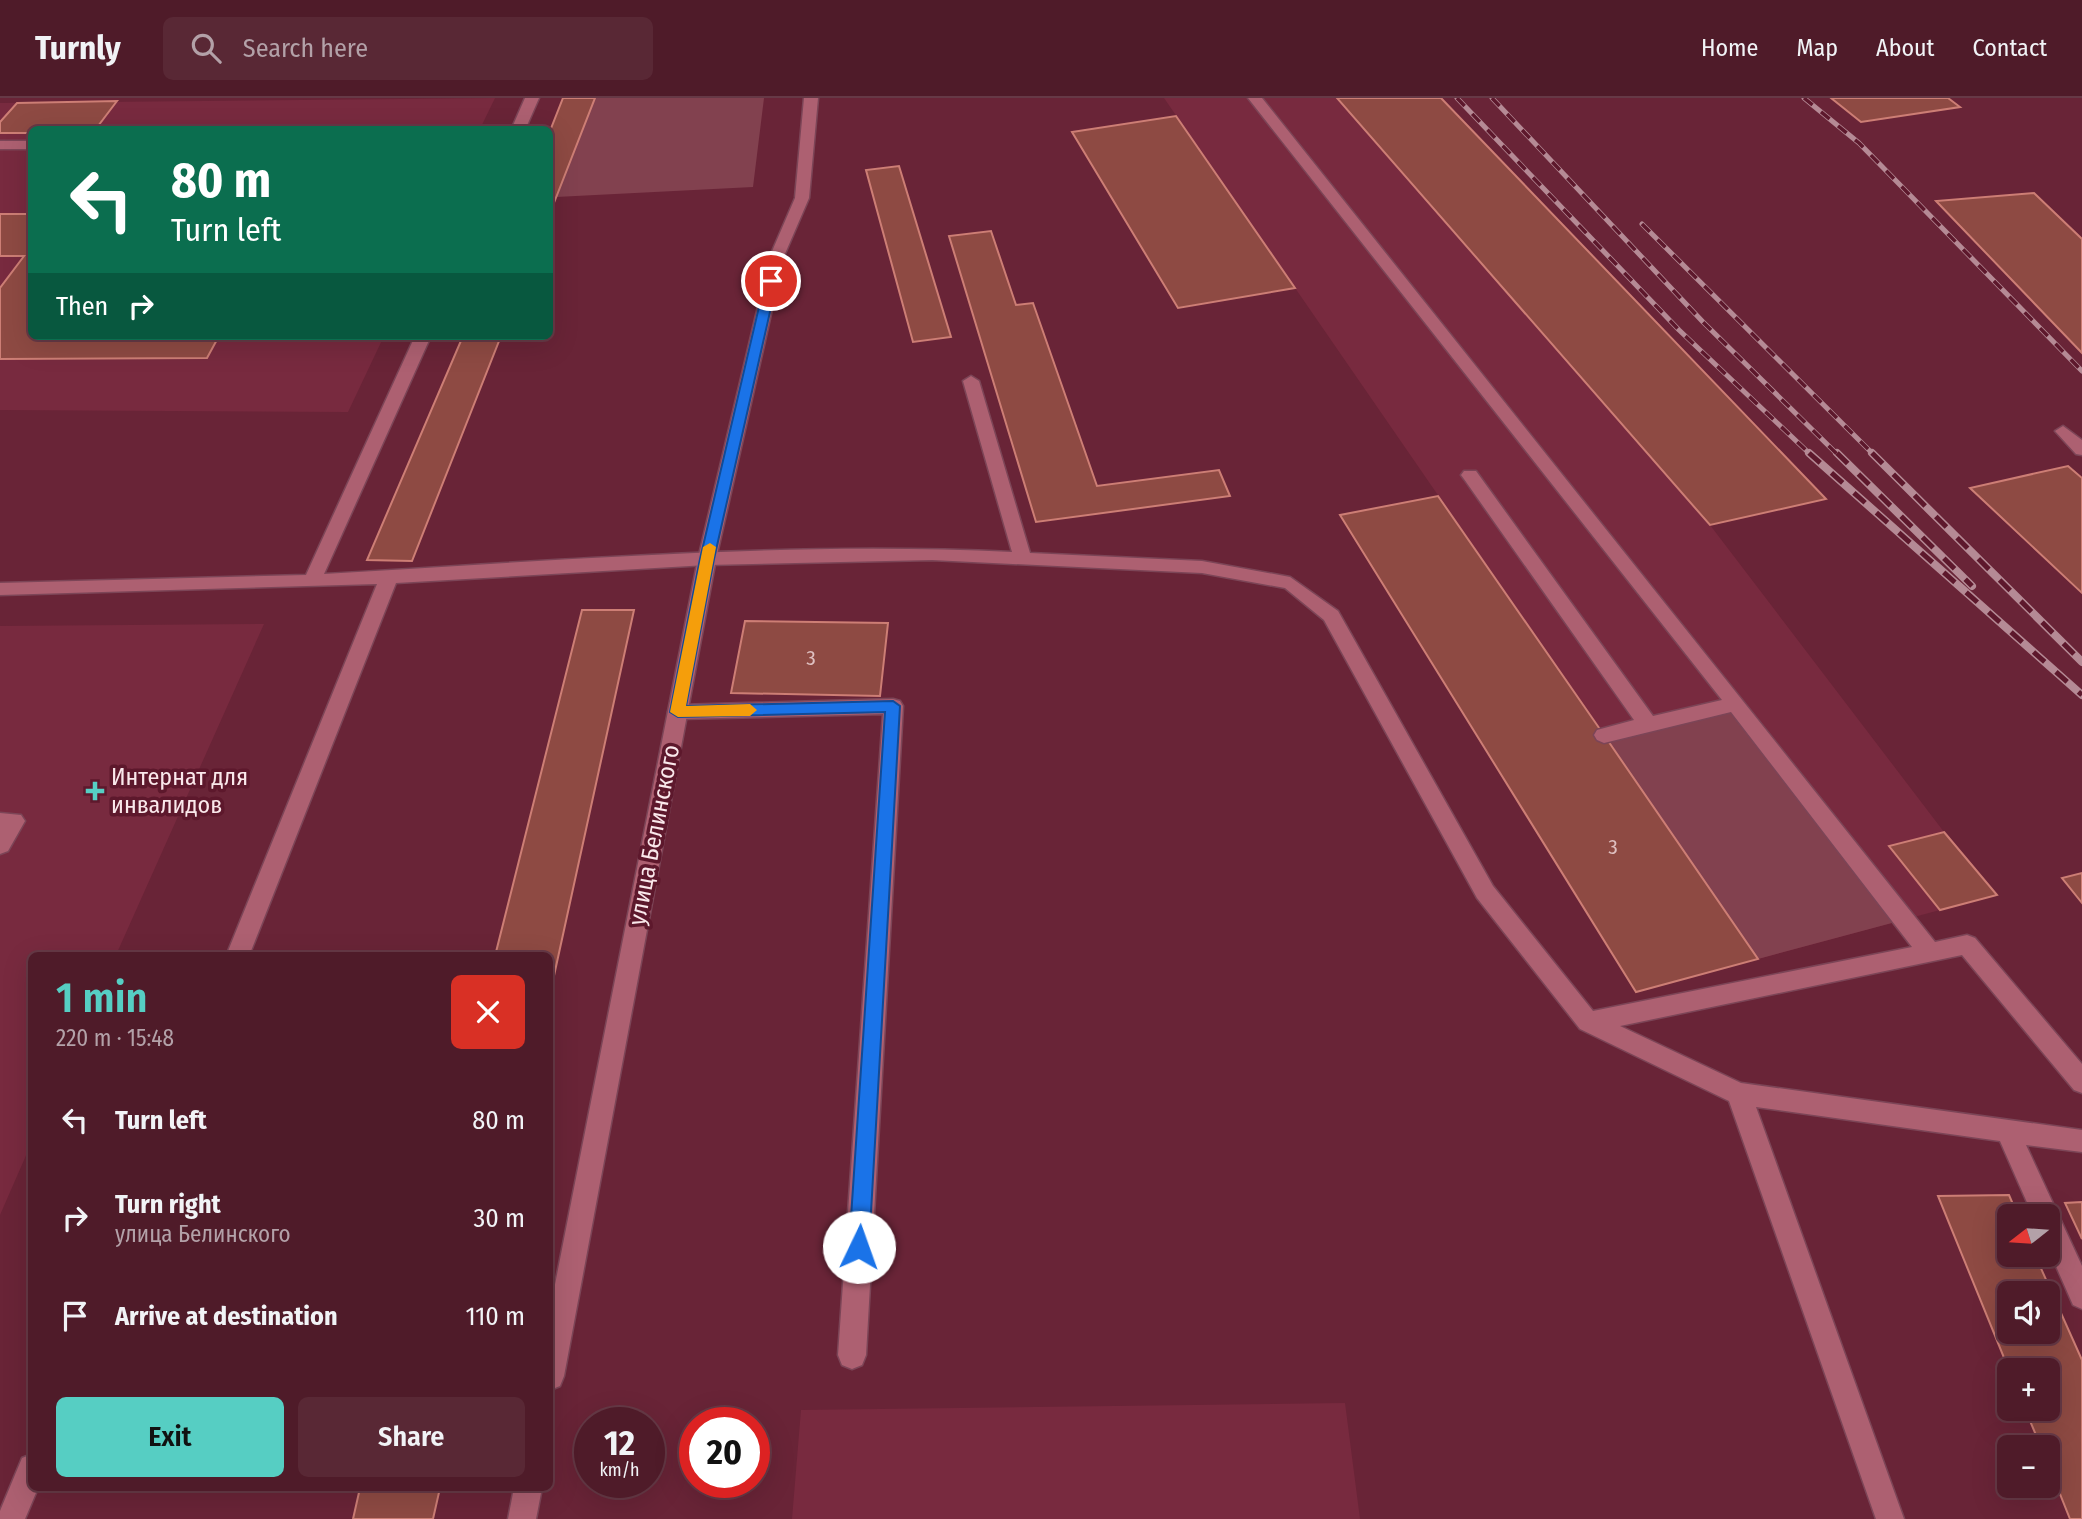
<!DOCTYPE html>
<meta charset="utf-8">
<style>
:root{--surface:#4f1b29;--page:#592835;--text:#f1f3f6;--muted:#b3a1a8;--line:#663946;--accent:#56cec3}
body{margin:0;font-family:"Fira Sans Condensed",sans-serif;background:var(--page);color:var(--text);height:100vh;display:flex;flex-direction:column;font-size:26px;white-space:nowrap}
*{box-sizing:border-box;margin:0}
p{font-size:23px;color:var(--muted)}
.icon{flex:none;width:38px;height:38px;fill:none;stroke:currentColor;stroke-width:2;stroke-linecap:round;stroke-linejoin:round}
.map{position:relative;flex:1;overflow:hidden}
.drawer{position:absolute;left:28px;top:854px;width:525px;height:539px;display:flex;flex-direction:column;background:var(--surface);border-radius:10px;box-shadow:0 7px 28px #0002,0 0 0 2px var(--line)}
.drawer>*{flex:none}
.top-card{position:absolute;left:28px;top:28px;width:525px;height:214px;border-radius:10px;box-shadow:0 7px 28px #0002,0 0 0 2px var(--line);background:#0b6e4f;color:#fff;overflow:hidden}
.needle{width:46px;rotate:253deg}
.controls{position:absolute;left:1997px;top:1106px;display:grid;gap:14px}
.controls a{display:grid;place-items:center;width:63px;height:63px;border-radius:10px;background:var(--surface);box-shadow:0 7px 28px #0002,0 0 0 2px var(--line);font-size:35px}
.speed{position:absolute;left:574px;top:1309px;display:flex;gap:14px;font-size:35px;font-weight:700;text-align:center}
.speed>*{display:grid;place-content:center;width:91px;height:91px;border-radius:50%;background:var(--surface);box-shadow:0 7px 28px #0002,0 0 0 2px var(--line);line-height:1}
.speed small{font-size:18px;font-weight:400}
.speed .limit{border:10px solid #d22;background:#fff;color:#111}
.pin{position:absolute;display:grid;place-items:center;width:60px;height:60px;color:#fff;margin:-30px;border:4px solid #fff;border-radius:50%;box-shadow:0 2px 7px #0007}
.me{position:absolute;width:77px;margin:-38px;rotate:3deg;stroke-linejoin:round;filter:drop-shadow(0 0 5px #0008)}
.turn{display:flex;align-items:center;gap:24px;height:147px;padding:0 28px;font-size:32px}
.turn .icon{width:91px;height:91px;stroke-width:2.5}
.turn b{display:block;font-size:49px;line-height:60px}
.then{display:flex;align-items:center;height:66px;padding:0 28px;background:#0003;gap:14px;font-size:26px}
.round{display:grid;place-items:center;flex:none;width:74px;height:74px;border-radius:10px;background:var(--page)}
.head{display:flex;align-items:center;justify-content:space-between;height:119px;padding:0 28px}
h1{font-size:42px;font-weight:600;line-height:52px;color:var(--accent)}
.primary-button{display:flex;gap:14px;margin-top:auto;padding:14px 28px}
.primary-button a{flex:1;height:80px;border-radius:10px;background:var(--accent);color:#111;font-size:28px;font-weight:600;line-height:80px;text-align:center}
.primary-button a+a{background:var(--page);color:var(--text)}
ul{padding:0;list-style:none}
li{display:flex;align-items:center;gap:21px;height:98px;padding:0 28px}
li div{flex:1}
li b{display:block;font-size:26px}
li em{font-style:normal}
header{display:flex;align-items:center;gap:42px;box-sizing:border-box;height:98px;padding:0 35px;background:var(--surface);border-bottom:2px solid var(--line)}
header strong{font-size:33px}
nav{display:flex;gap:38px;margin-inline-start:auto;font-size:24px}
.search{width:490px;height:63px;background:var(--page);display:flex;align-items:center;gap:18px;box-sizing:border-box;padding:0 24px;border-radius:10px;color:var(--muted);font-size:26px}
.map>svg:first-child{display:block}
.built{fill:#782a3f}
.green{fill:#82414f}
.building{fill:#8e4a43;stroke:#cd7e75;stroke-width:2;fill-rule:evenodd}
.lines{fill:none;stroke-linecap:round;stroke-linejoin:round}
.lane-casing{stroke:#7c4557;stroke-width:3}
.street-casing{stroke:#7c4557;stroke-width:3}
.lane{fill:#ad6071;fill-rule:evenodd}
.street{fill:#ad6071;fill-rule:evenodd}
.rail-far1-casing{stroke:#b58a95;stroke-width:5}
.rail-casing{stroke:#b58a95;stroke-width:8}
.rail-far1{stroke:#5d182c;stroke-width:3.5;stroke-dasharray:11;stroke-linecap:butt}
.rail{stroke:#5d182c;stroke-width:5;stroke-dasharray:15;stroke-linecap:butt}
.route{fill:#1a73e8;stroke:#114b97;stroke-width:2}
.slow{fill:#f59e0b}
.poi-dot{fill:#56cec3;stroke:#5d182c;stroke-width:2.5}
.labels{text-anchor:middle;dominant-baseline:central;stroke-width:7;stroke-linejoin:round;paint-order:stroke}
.number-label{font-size:21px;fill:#dfc0c1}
.poi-label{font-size:24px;fill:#fae8eb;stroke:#5d182c;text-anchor:start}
.street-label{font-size:24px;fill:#fae8eb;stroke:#5d182c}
</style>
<header>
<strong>Turnly</strong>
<div class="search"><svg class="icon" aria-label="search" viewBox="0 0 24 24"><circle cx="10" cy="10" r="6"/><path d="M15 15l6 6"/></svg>Search here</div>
<nav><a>Home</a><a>Map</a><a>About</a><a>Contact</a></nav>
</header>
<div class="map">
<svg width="2082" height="1421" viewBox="0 0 2082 1421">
<rect width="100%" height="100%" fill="#692437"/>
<path class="built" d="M495 0 480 31 32 32V238H384L348 314 0 312V5Z
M1164 0H1337L1710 427 1944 734 1889 749 1940 812 1758 861Z
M264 526 116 857 32 858 31 1046 0 1117V528Z
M1345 1305 1360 1421H792L801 1312Z"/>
<path class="green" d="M595 0H764L753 89 556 99Z
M1730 614 1887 817 1903 822 1758 861 1604 637Z"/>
<path class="building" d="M563 0H595L550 115V33Z
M1337 0H1441L1826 401 1710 427Z
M1831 0H1948L1960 9 1861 24Z
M117 3 95 32H32V35H0V24L17 5Z
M1176 18 1295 190 1178 210 1072 34Z
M334 29 333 32H116L117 30Z
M899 68 951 239 913 244 866 72Z
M2034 95 2082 141V255L1936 103Z
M0 116H32V238H219L207 260 0 261V190L24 158H0Z
M991 133 1016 207 1033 205 1097 388 1219 372 1230 398 1036 424 949 138Z
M463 238H501L412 463 367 462Z
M2068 368 2082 380V495L1970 390Z
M1438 398 1604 637 1758 861 1636 894 1340 417Z
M582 512H634L550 896V858H495Z
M745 523 888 525 880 598 731 595Z
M1944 734 1997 797 1940 812 1889 748Z
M2082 775V805L2062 780Z
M2009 1097 2018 1118H2009V1157H2035L2082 1262V1421H2070L2048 1366V1349H2041L2025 1311H2048V1272H2009L1938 1098ZM2009 1195H2048V1234H2009Z
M2082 1104V1141L2065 1105Z
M360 1390H440L433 1421H353Z"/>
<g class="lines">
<g class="lane-casing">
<path id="lane" d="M525 0H539L525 32H511Z
M804 0H818L809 100 784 158 777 162 770 158 795 100Z
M1248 0H1262L1935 844 1967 837 1975 840 2082 966V995L2074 992 1962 857 1620 928 1741 985 2082 1032V1054L2026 1047 2082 1168V1211L2073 1207 2048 1150V1118H2033L2000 1043 1756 1009 1904 1421H1876L1729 1003 1580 931 1477 800 1324 522 1285 490 1202 475 932 462 707 467 396 485 249 858H226L377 486 0 497V485L306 477 415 238H431L324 476C553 463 783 443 1012 454L963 283 971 278 979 283 1030 455 1202 463 1290 479 1338 513 1493 788 1593 913 1912 849 1731 614 1604 645 1597 642 1594 637 1597 632 1634 622 1464 381 1461 377 1464 373H1476L1653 618 1722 602Z
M0 43H32V51H0Z
M2063 328 2082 342V357L2076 356 2055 333Z
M893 601 900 603 903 608 866 1257 862 1267 852 1271 842 1267 838 1257 883 616 678 621 671 619 668 614 671 609 678 607Z
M0 715 21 717 25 723 8 753 0 756Z
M32 1356V1390H38L25 1421H0V1413L22 1360Z"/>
</g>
<g class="street-casing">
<path id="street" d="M777 154 784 158 716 461 564 1278 560 1288 550 1292V1212L698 461 770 158Z
M514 1390H542L536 1421H508Z"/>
</g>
<use href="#lane" class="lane"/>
<use href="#street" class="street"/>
<g class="rail-far1-casing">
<path id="rail-far1" d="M1457 0 1679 232 1811 357
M1492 0 1703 224 1838 357
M1804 0 1859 45 2082 273
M1642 126 1874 357"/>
</g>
<g class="rail-casing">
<path id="rail" d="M1809 355 2082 597
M1837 355 1972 488
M1872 355 2082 564"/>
</g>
<use href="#rail-far1" class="rail-far1"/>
<use href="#rail" class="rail"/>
</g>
<path class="route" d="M771 179 777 183 714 461 686 608 893 603 900 608 869 1149 866 1156 859 1158 852 1156 849 1149 885 614 678 619 670 614 700 461 765 183Z"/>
<path class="slow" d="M710 445 716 449 686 608 750 606 757 612 750 618 678 619 670 614 703 449Z"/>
<path class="poi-dot" d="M91.5 682.5h7v7h7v7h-7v7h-7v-7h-7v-7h7z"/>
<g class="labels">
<g class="number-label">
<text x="811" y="560">3</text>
<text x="1613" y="749">3</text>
</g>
<g class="poi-label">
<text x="111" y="679">Интернат для<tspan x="111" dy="28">инвалидов</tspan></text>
</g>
<g class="street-label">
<text transform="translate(654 737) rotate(-79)">улица Белинского</text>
</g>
</g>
</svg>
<div class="controls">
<a><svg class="needle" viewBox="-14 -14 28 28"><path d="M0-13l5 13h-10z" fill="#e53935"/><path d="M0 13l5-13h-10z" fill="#b3a1a8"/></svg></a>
<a><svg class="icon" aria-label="sound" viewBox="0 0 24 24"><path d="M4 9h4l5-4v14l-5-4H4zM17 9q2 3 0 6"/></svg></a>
<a>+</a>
<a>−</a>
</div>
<div class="speed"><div>12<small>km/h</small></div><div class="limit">20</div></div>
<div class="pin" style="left:771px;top:183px;background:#d93025"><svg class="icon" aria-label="arrive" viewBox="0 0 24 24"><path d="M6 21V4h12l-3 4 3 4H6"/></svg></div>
<svg class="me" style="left:859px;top:1149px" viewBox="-20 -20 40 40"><circle r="19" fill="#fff"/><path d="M0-13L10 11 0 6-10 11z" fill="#1a73e8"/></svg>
<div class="top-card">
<div class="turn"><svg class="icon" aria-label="left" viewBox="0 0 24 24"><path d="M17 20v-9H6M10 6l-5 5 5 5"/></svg><div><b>80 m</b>Turn left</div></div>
<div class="then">Then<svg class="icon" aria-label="right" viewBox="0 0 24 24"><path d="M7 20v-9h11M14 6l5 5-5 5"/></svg></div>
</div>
<section class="drawer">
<div class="head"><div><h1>1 min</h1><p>220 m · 15:48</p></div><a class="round" style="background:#d93025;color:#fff"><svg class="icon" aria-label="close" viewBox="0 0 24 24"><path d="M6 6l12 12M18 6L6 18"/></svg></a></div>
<ul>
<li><svg class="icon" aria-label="left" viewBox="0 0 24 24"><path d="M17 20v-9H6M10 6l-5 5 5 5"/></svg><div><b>Turn left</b></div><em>80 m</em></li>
<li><svg class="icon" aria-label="right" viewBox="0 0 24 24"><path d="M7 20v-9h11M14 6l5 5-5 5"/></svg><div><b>Turn right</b><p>улица Белинского</p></div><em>30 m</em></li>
<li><svg class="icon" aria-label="arrive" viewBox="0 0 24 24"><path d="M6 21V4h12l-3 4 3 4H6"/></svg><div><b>Arrive at destination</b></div><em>110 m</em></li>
</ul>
<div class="primary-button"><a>Exit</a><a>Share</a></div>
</section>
</div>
